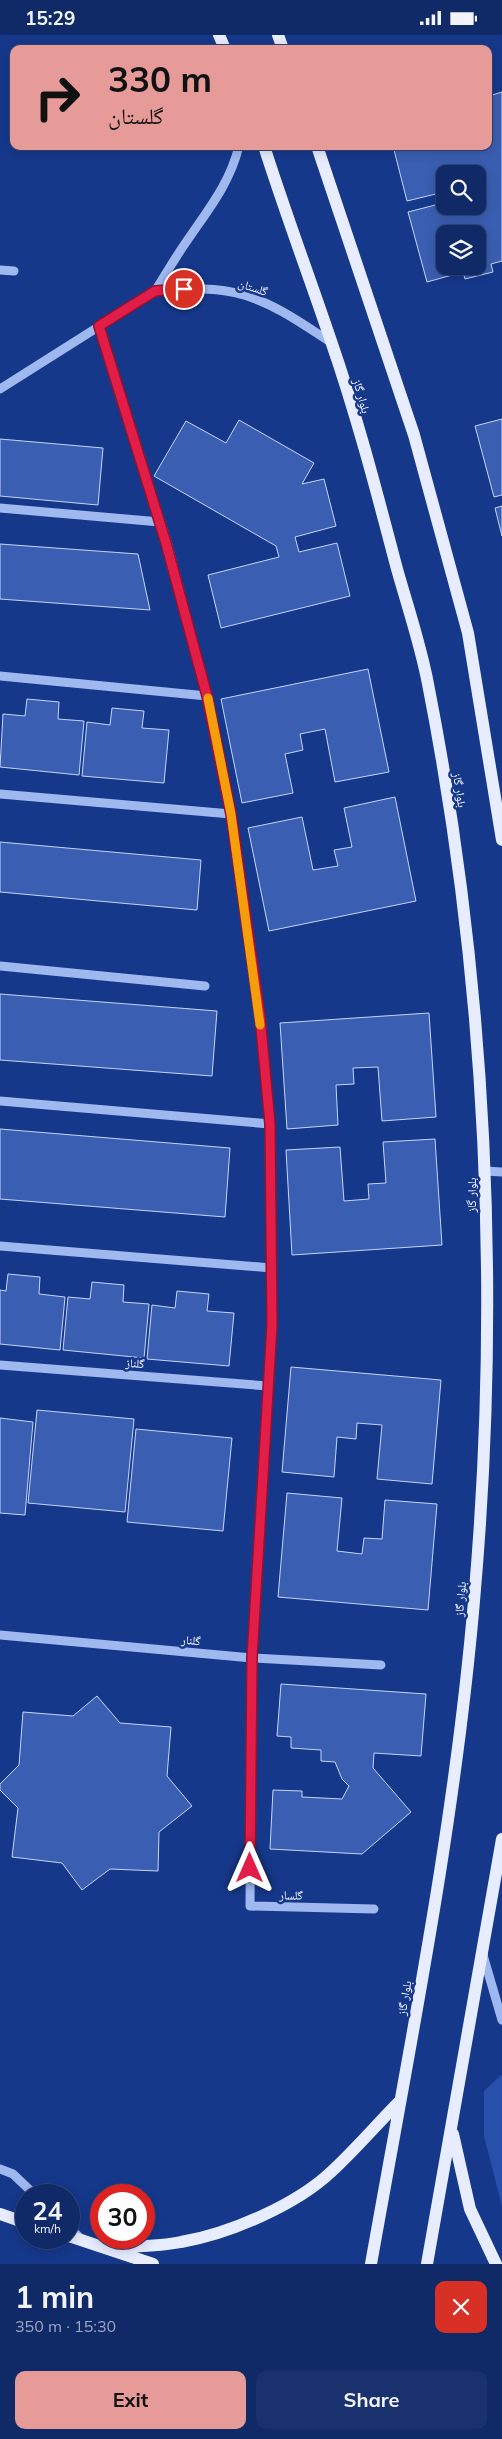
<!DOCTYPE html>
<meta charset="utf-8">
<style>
:root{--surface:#102a68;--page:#19326e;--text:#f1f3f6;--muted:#9ca7c0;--line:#30467c;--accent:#e69b98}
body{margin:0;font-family:Mulish,"Noto Naskh Arabic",sans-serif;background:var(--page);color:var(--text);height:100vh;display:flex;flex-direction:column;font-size:19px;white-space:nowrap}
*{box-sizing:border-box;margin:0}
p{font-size:16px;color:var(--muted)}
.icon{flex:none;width:28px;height:28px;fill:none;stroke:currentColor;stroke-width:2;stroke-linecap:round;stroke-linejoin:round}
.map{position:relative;height:2229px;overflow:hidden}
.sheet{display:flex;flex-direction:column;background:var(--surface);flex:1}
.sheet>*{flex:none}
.hud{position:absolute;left:10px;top:10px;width:482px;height:105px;border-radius:10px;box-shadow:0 2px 12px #0003,0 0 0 1px var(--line);background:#e69b98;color:#111;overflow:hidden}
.fabs{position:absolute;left:436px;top:130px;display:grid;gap:10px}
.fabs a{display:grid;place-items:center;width:50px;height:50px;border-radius:10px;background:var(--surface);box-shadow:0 2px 12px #0003,0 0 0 1px var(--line);font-size:25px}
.speed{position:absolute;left:15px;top:2149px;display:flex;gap:10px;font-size:25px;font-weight:700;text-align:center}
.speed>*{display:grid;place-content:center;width:65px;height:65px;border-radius:50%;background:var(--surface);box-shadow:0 2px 12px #0003,0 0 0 1px var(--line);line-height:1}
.speed small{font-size:12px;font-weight:400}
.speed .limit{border:8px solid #d22;background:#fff;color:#111}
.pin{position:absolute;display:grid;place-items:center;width:42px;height:42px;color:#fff;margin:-21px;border:2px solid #fff;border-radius:50%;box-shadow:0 1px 5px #0007}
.me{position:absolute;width:55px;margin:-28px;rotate:0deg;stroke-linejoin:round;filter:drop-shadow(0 0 4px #0008)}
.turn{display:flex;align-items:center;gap:18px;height:105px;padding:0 15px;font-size:22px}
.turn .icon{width:65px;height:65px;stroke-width:2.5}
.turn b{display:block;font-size:35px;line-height:42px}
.round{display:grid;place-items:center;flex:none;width:52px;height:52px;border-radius:10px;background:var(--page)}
.overview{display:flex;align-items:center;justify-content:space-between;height:85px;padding:0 15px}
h1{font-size:30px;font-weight:700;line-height:38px}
.cta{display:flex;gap:10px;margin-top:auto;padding:10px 15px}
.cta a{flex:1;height:58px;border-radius:10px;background:var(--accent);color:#111;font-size:20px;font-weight:700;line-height:58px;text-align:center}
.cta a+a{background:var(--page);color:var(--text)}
.status{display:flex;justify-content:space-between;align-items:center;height:35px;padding:0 25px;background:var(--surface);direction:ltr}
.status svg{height:14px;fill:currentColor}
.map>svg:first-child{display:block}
.green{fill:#2850aa}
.building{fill:#3a5eb2;stroke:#c5d6fb;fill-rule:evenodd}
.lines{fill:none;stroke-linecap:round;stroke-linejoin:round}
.minor{stroke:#9fb8ef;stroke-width:9}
.major{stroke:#e7edff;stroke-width:12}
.route-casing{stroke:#92132f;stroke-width:12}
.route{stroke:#e11d48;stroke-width:9}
.slow{stroke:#f59e0b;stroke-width:9}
.labels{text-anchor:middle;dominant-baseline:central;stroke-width:5;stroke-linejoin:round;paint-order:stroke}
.street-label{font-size:12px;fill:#fff;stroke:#16388b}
</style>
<div class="status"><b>15:29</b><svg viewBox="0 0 49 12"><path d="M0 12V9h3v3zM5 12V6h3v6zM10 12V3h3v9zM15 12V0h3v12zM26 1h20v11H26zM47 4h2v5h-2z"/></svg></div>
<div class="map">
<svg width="502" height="2229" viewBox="0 0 502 2229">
<rect width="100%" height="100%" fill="#16388b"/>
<path class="green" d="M501 2040 502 2041V2171L484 2101V2056Z"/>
<path class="building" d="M502 57V226L491 229 493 237 465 244 463 237 427 247 408 177 443 168 440 158 407 166 393 111H489V61ZM445 139H478V171H445ZM445 199H478V231H445Z
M502 384V460L494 462 475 391Z
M239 385 314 428 302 449 324 444 336 491 295 502 299 517 337 508 350 561 221 593 208 540 279 522 276 511 154 441 186 386 226 408Z
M0 404 103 413 98 470 0 461Z
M502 471V501L495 473Z
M0 509 138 519 150 575 0 564Z
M368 634 389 737 335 747 325 694 300 699 303 715 285 719 293 758 242 768 221 664Z
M27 664 59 667 58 684 84 686 79 740 0 732 3 679 25 681Z
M112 673 144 676 142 693 169 695 164 748 82 741 87 687 110 690Z
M395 762 416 866 269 896 248 793 302 782 313 835 338 831 334 815 352 812 344 773Z
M0 807 201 825 197 875 0 857Z
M0 959 217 976 212 1041 0 1025Z
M429 978 436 1082 382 1086 378 1032 353 1033 354 1049 336 1050 338 1090 287 1094 280 988Z
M0 1094 230 1113 225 1182 0 1164Z
M435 1104 442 1210 292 1220 286 1115 340 1112 344 1166 369 1164 368 1149 386 1148 383 1107Z
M8 1239 40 1242 39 1259 65 1262 60 1315 0 1309V1255L6 1256Z
M92 1247 124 1250 123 1267 149 1269 144 1323 63 1315 68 1262 90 1264Z
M177 1256 209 1259 207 1276 234 1278 229 1331 147 1324 152 1270 175 1273Z
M291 1332 441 1345 432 1449 377 1444 382 1390 357 1388 356 1404 337 1402 334 1442 282 1437Z
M37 1375 134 1384 125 1477 28 1468Z
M0 1383 33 1387 25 1480 0 1478Z
M136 1394 232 1403 223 1496 127 1487Z
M287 1458 342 1463 337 1516 362 1519 364 1503 382 1504 385 1465 437 1469 428 1575 278 1562Z
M281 1649 426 1659 421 1721 374 1718 373 1733 411 1777 362 1819 270 1814 273 1755 302 1756V1762L342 1764 349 1751 342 1744 335 1727 321 1726V1715L291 1713V1702L277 1701Z
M97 1661 120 1688 171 1692 167 1741 192 1771 159 1797 158 1836 110 1834 82 1855 62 1828 12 1822 18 1773 0 1755V1749L19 1730 23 1677 73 1681Z"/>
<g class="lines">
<path class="minor" d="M239 111C230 147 211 171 191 200 178 218 167 237 155 256 183 254 216 251 244 260 277 270 304 290 332 308
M0 235 14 236
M99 291 167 507 207 661 231 779 260 982 270 1089 272 1290 252 1623 250 1871 374 1874
M0 354 155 256
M0 473 160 487
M0 641 207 661
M0 759 231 779
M0 931 205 951
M0 1066 270 1089
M485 1136 502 1137
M0 1211 272 1233
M0 1330 268 1351
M0 1600 252 1623 381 1630
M483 1920 502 1985
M0 2134 13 2139 35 2160
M69 2192 81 2204"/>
<path class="major" d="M219 0 225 14
M278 0 283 14
M264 111C285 177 309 241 331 306 357 381 377 458 397 534 408 573 421 611 428 649 487 949 501 1262 474 1566 455 1789 410 2009 371 2229
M317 111 414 400 468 598 502 805
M453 2099 470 2174 496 2229
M0 2179 26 2188
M69 2201 153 2229
M106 2213C131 2211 157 2212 181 2207 229 2199 296 2170 331 2137 355 2115 377 2089 400 2066
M427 2229 502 1804"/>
</g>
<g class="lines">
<g class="route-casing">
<path id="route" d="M184 254 155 256 99 291 166 508 207 661 231 779 260 982 270 1089 272 1290 252 1623 250 1833"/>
</g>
<use href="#route" class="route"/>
<path class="slow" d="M208 663 231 779 260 990"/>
</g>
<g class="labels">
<g class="street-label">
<text transform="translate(253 252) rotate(18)">گلستان</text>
<text transform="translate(362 361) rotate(74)">بلوار گاز</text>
<text transform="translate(460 755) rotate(81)">بلوار گاز</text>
<text transform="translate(471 1160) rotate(-90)">بلوار گاز</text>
<text transform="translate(135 1328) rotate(4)">گلناز</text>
<text transform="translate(460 1564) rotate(-85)">بلوار گاز</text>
<text transform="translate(191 1605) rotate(5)">گلنار</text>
<text transform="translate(291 1860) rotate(1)">گلسار</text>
<text transform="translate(404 1963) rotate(-80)">بلوار گاز</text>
</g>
</g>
</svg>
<div class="fabs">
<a><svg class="icon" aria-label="search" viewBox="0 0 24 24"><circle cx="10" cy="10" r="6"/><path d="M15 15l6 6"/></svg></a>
<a><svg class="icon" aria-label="layers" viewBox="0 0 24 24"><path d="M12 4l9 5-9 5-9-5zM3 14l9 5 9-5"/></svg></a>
</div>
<div class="speed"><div>24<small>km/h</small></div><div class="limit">30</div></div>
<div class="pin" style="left:184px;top:254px;background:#d93025"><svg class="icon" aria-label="arrive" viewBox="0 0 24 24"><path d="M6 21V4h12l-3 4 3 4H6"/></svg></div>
<svg class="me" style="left:250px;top:1833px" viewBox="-20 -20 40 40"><path d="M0-17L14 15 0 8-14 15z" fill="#e11d48" stroke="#fff" stroke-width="4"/></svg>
<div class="hud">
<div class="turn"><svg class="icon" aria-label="right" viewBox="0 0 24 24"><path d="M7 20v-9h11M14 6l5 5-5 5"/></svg><div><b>330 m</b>گلستان</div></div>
</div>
</div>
<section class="sheet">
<div class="overview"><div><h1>1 min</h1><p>350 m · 15:30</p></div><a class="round" style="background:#d93025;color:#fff"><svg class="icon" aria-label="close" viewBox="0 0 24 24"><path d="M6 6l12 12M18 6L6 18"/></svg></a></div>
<div class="cta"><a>Exit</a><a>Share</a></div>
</section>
